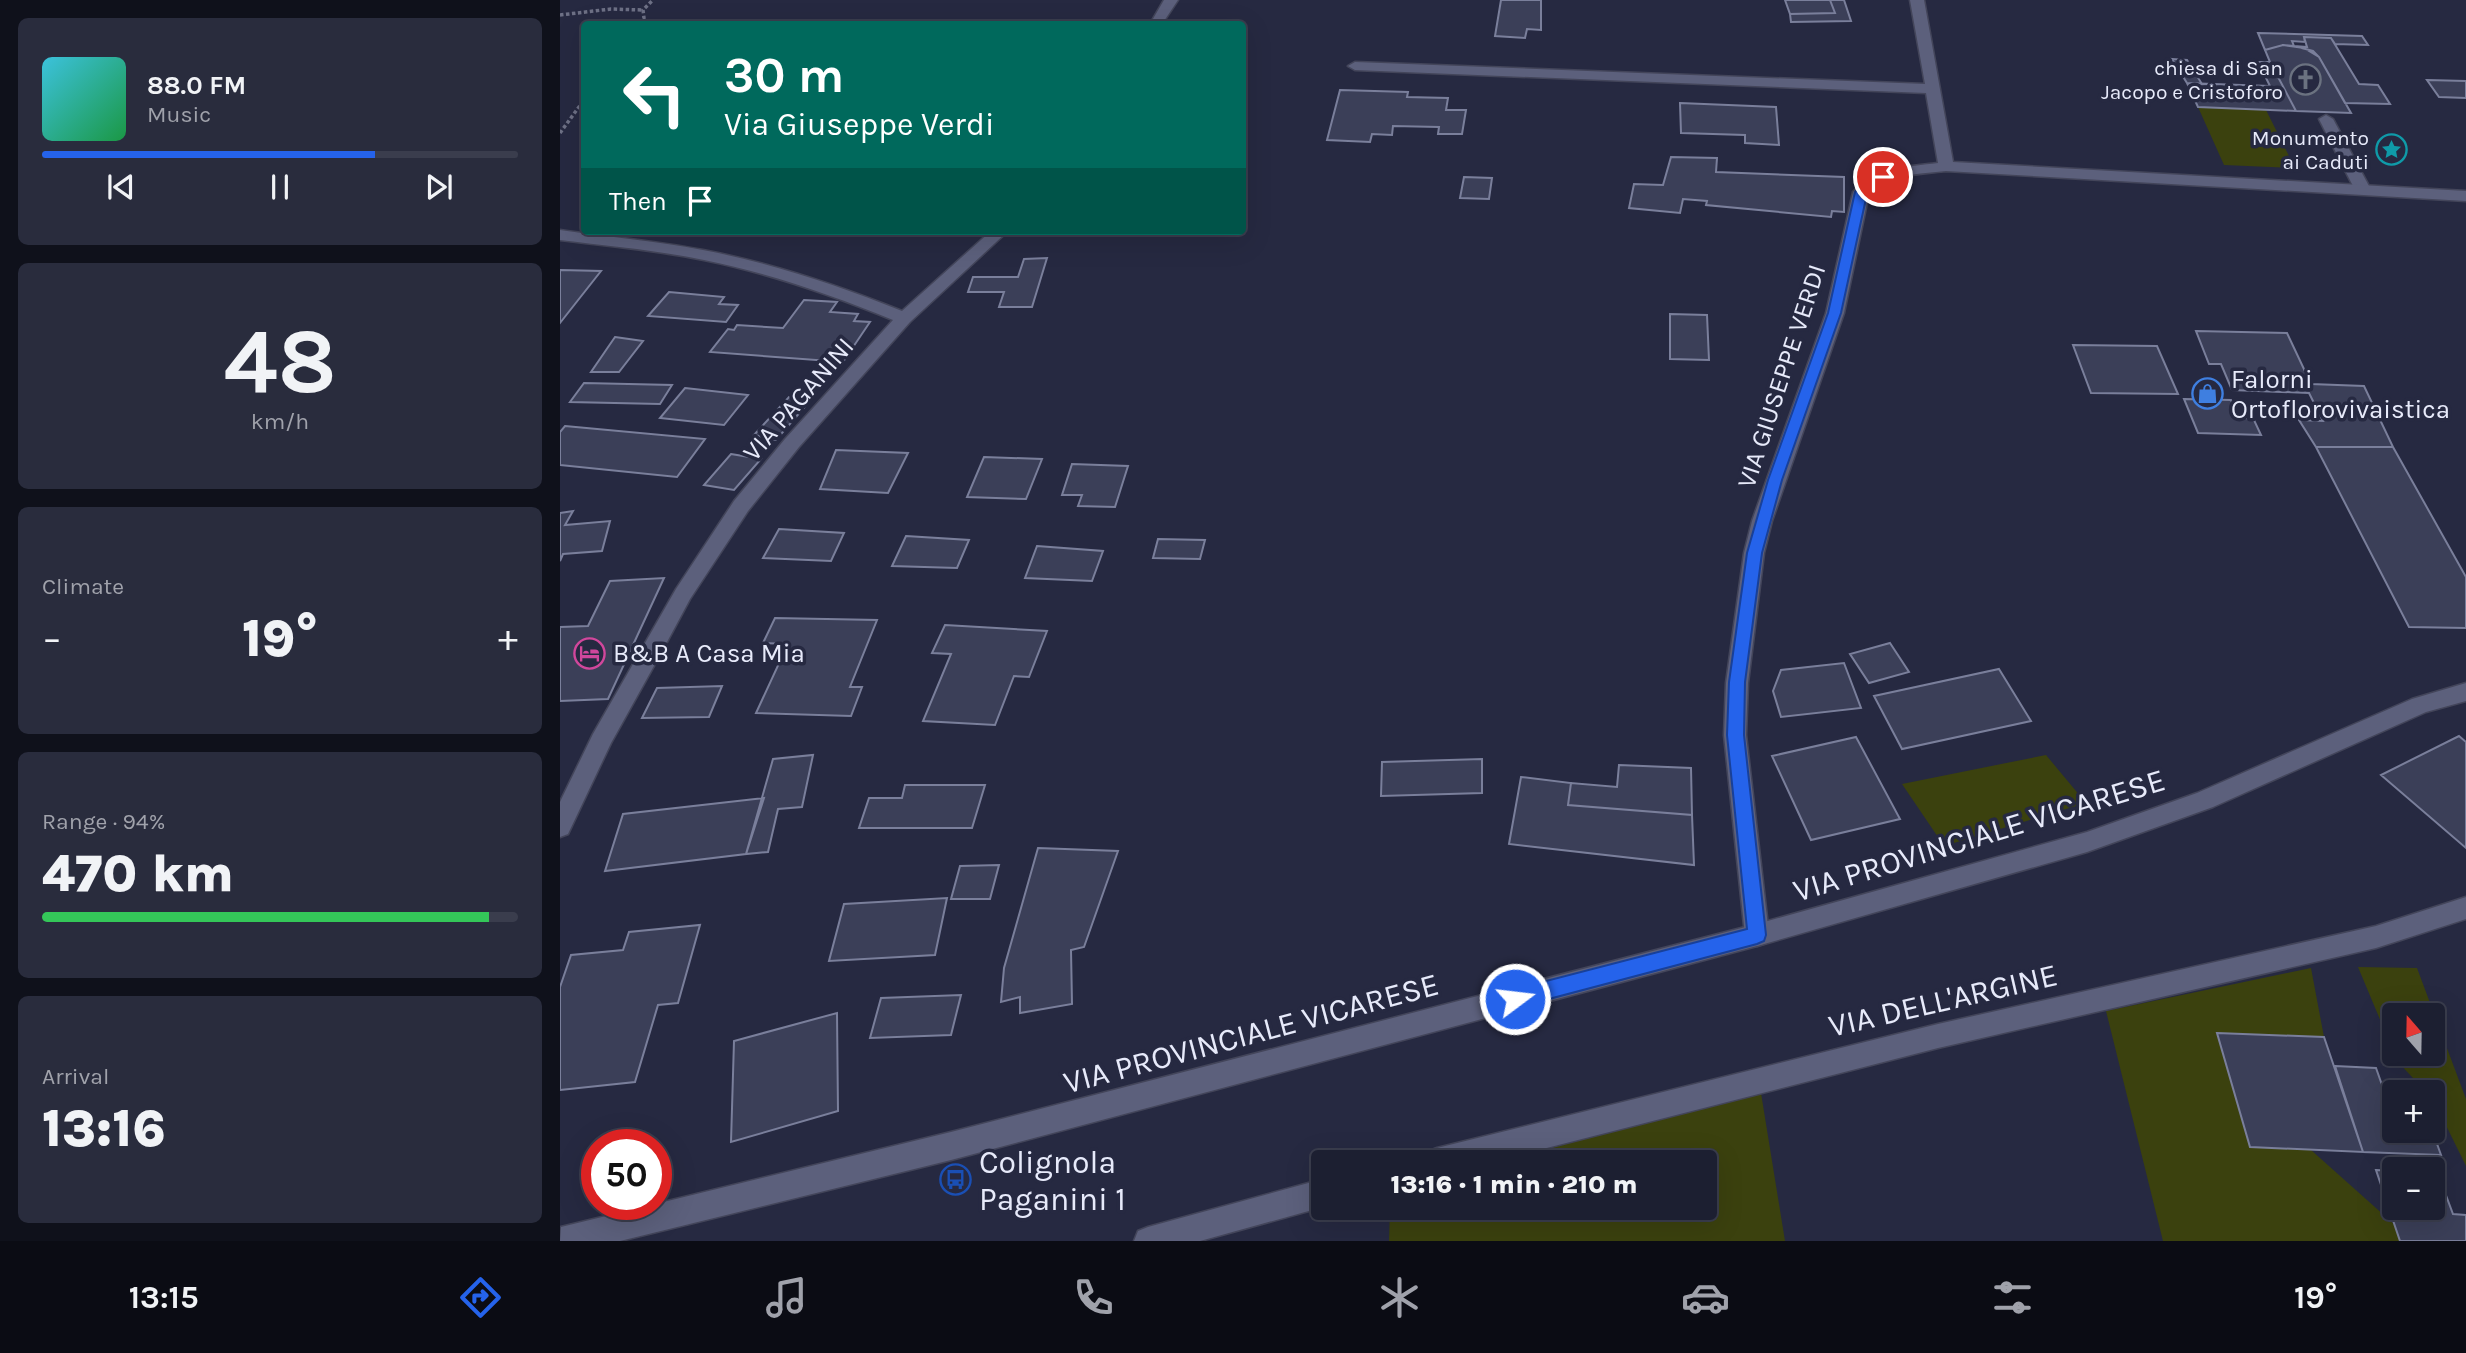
<!DOCTYPE html>
<html lang="en">
<head>
<meta charset="utf-8">
<style>
  :root { --surface:#1c1f31; --page:#292c3d; --text:#f1f3f6; --muted:#a0a2ab; --line:#3a3d4d; --accent:#2563eb }
  body { margin:0; font-family:Karla,sans-serif; background:var(--page); color:var(--text); height:100vh; display:flex; flex-direction:column; font-size:26px; white-space:nowrap }
  * { box-sizing:border-box; margin:0 }
  p { font-size:23px; color:var(--muted) }
  .icon { flex:none; width:38px; height:38px; fill:none; stroke:currentColor; stroke-width:2; stroke-linecap:round; stroke-linejoin:round }
  .map { position:relative; flex:1; overflow:hidden }
  .side { display:flex; flex-direction:column; gap:18px; padding:18px; background:#0f111b; width:560px }
  .side>* { flex:none }
  .guide { position:absolute; left:21px; top:21px; width:665px; height:214px; border-radius:7px; box-shadow:0 7px 28px #0002,0 0 0 2px var(--line); background:#00695c; color:#fff; overflow:hidden }
  .needle { width:46px; rotate:340deg }
  .fabs { position:absolute; left:1822px; top:1003px; display:grid; gap:14px }
  .fabs a { display:grid; place-items:center; width:63px; height:63px; border-radius:7px; background:var(--surface); box-shadow:0 7px 28px #0002,0 0 0 2px var(--line); font-size:35px }
  .speed { position:absolute; left:21px; top:1129px; display:flex; gap:14px; font-size:35px; font-weight:700; text-align:center }
  .speed>* { display:grid; place-content:center; width:91px; height:91px; border-radius:50%; background:var(--surface); box-shadow:0 7px 28px #0002,0 0 0 2px var(--line); line-height:1 }
  .speed .limit { border:10px solid #d22; background:#fff; color:#111 }
  .pin { position:absolute; display:grid; place-items:center; width:60px; height:60px; color:#fff; margin:-30px; border:4px solid #fff; border-radius:50%; box-shadow:0 2px 7px #0007 }
  .me { position:absolute; width:77px; margin:-38px; rotate:75deg; stroke-linejoin:round; filter:drop-shadow(0 0 5px #0008) }
  .turn { display:flex; align-items:center; gap:24px; height:147px; padding:0 28px; font-size:32px }
  .turn .icon { width:91px; height:91px; stroke-width:2.5 }
  .turn b { display:block; font-size:49px; line-height:60px }
  .then { display:flex; align-items:center; height:66px; padding:0 28px; background:#0003; gap:14px; font-size:26px }
  .big { font-size:52px; font-weight:800; line-height:1.1 }
  .side .widget { flex:1; display:flex; flex-direction:column; justify-content:center; gap:10px; min-width:0; padding:0 24px; border-radius:10px; background:var(--page) }
  .side .dial { align-items:center; gap:0 }
  .dial b { font-size:91px; line-height:1 }
  .song { display:flex; align-items:center; gap:21px }
  .cover { width:84px; height:84px; border-radius:10px; background:linear-gradient(135deg,hsl(190 70% 55%),hsl(140 70% 35%)) }
  .played { height:7px; border-radius:4px; background:linear-gradient(90deg,var(--accent) 70%,var(--line) 70%) }
  .keys { display:flex; justify-content:space-around; direction:ltr }
  .heat { display:flex; justify-content:space-between; align-items:center; font-size:38px; direction:ltr }
  .charge { height:10px; border-radius:5px; background:linear-gradient(90deg,#34c759 94%,var(--line) 0) }
  .trip { position:absolute; left:751px; top:1150px; width:406px; height:70px; border-radius:7px; background:var(--surface); box-shadow:0 7px 28px #0002,0 0 0 2px var(--line); font-weight:800; line-height:70px; text-align:center }
  .tab-bar { display:flex; height:112px; justify-content:space-around; align-items:center; background:#0b0c14; color:var(--muted) }
  .tab-bar .icon { width:49px; height:49px }
  .tab-bar .selected { color:var(--accent) }
  .tab-bar b { font-size:32px; color:var(--text) }
  main { display:flex; flex:1; min-height:0 }
  .map>svg:first-child { display:block }
  .green { fill:#3b410e }
  .building { fill:#3b3f58; stroke:#7a7f9b; stroke-width:2 }
  .lines { fill:none; stroke-linecap:round; stroke-linejoin:round }
  .service-casing { stroke:#43455a; stroke-width:3 }
  .pedestrian-casing { stroke:#43455a; stroke-width:3 }
  .minor-casing { stroke:#43455a; stroke-width:3 }
  .secondary-casing { stroke:#43455a; stroke-width:3 }
  .path { stroke:#6d7085; stroke-width:3.5; stroke-dasharray:3.5 2.5; stroke-linecap:butt }
  .service { fill:#5c607c; fill-rule:evenodd }
  .pedestrian { fill:#5c607c; fill-rule:evenodd }
  .minor { fill:#5c607c; fill-rule:evenodd }
  .secondary { fill:#5c607c; fill-rule:evenodd }
  .route { fill:#2563eb; stroke:#184099; stroke-width:2 }
  .labels { text-anchor:middle; stroke-width:7; stroke-linejoin:round; paint-order:stroke }
  .far-poi-label { font-size:21px; fill:#e7eafa; stroke:#262941; text-anchor:end }
  .street-label { font-size:26px; fill:#e7eafa; stroke:#262941 }
  .poi-label { font-size:26px; fill:#e7eafa; stroke:#262941; text-anchor:start }
  .near-street-label { font-size:32px; fill:#e7eafa; stroke:#262941 }
  .near-poi-label { font-size:32px; fill:#e7eafa; stroke:#262941; text-anchor:start }
</style>
</head>
<body>
<main>
<section class="side">
<div class="widget">
<div class="song"><i class="cover"></i><div><b>88.0 FM</b><p>Music</p></div></div>
<div class="played"></div>
<div class="keys"><svg class="icon" aria-label="previous" viewBox="0 0 24 24"><path d="M18 5L8 12l10 7zM5 5v14"/></svg><svg class="icon" aria-label="pause" viewBox="0 0 24 24"><path d="M8 5v14M16 5v14"/></svg><svg class="icon" aria-label="next" viewBox="0 0 24 24"><path d="M6 5l10 7-10 7zM19 5v14"/></svg></div>
</div>
<div class="widget dial"><b>48</b><p>km/h</p></div>
<div class="widget"><p>Climate</p>
<div class="heat"><a>−</a><b class="big">19°</b><a>+</a></div>
</div>
<div class="widget"><p>Range · 94%</p><b class="big">470 km</b><div class="charge"></div></div>
<div class="widget"><p>Arrival</p><b class="big">13:16</b></div>
</section>
<div class="map">
<svg width="1906" height="1241" viewBox="0 0 1906 1241">
  <rect width="100%" height="100%" fill="#262941"/>
  <path class="green" d="M1638 107 1706 110 1735 168 1664 165Z
    M1486 755 1526 803 1384 846 1342 784Z
    M1798 967 1857 968 1906 1099V1166L1873 1099 1872 1092H1866L1838 1062 1834 1054H1872V1015H1834V1053Z
    M1751 968 1764 1037 1657 1033 1690 1147 1751 1150 1835 1225 1840 1241H1603L1546 1011Z
    M1201 1093 1225 1241H829L830 1208H1144V1162H937Z"/>
  <path class="building" d="M941 0H981V30L967 29 965 38 935 36Z
    M1225 0H1270L1275 13 1230 14Z
    M1270 0H1284L1291 21 1231 22 1230 14 1275 13Z
    M1698 33 1802 36 1808 45 1775 44 1771 38 1744 37 1745 42 1732 41 1734 46 1723 45 1705 50Z
    M1744 37 1771 38 1799 84 1818 85 1830 104 1785 103 1759 57 1753 51 1734 46 1747 47Z
    M1723 45 1744 48 1759 57 1791 113 1736 111 1717 75 1704 74 1697 62H1710L1705 50Z
    M1612 59 1627 60 1642 84 1627 83Z
    M1704 74 1717 75 1736 111 1638 107 1627 83 1710 86Z
    M1867 80 1906 81V98L1879 97Z
    M780 90 848 92 847 97 888 98 886 110H906L902 134H878L879 127 833 126 832 135 812 134 810 142 767 140Z
    M1120 103 1216 107 1219 145 1185 143V135L1121 133Z
    M1111 157 1157 158 1156 172 1284 177V212L1272 211 1271 217 1146 205 1147 201 1123 199 1120 213 1069 208 1074 184 1103 185Z
    M904 177 932 178 929 199 900 198Z
    M487 258 472 307H439L444 292H408L413 277H458L464 259Z
    M0 270 41 271 0 323Z
    M109 292 164 297 159 304 178 305 166 322 88 316Z
    M244 300 277 302 270 312 298 314 294 321 310 322 283 362 150 352 168 329 174 330 177 325 223 328Z
    M1110 314 1147 315 1149 360 1110 359Z
    M1636 331 1727 333 1751 384 1804 386 1833 447H1756L1739 420 1763 421 1749 393 1672 390 1661 364H1649Z
    M55 337 83 341 59 372H31Z
    M1513 345 1597 346 1618 394 1531 393Z
    M24 383 112 385 100 404 10 402Z
    M125 388 188 395 164 425 100 418Z
    M229 397 250 401 216 440 194 435Z
    M1624 399 1671 400 1678 416 1694 420 1701 435 1638 433Z
    M5 426 145 439 117 477 0 465V432Z
    M1756 447H1833L1906 577V628L1849 627Z
    M276 450 348 453 328 493 260 489Z
    M171 454 201 459 174 490 144 485Z
    M424 457 482 459 466 499 407 497Z
    M512 464 568 466 555 507 518 506 522 495H502Z
    M13 511 5 525 50 521 42 551 3 554 0 561V513Z
    M219 529 284 533 271 561 203 558Z
    M346 536 409 540 397 568 332 566Z
    M598 539 645 540 640 559 593 558Z
    M477 546 543 551 532 581 465 578Z
    M104 578 48 699 0 701V627L28 626 50 581Z
    M215 618 317 620 290 687H302L291 716 196 713 228 644 203 643Z
    M385 625 487 631 469 677 454 676 435 725 363 721 391 654 372 653Z
    M1330 643 1349 672 1309 683 1290 654Z
    M1284 663 1301 708 1221 717 1213 691 1221 670Z
    M1439 669 1471 721 1342 749 1314 696Z
    M162 686 149 717 82 718 97 688Z
    M1899 736 1906 742V848L1821 775Z
    M1296 737 1340 819 1251 840 1212 756Z
    M253 755 242 807 218 809 208 852 186 854 213 759Z
    M922 759V793L821 796 822 762Z
    M1059 765 1131 768 1132 815 1008 805 1011 783 1057 787Z
    M961 777 1011 783 1008 805 1132 815 1134 865 949 844Z
    M345 785H425L412 828H299L309 798H342Z
    M204 798 186 854 45 871 63 814Z
    M478 848 558 851 524 947 511 950 512 1004 460 1013V997L441 1002 444 968Z
    M439 865 430 899H391L400 866Z
    M387 898 375 955 269 961 284 904Z
    M140 925 118 1003 98 1005 75 1082 0 1090V987L11 955 63 950 69 932Z
    M401 995 391 1035 310 1038 321 998Z
    M277 1013 278 1111 171 1142 174 1041Z
    M1657 1033 1764 1037 1803 1152 1690 1147Z
    M1775 1066 1816 1068 1828 1102H1834V1130H1872L1881 1155 1803 1152Z
    M1816 1170 1834 1171V1208H1872V1174H1878L1893 1214 1906 1215V1241H1840Z"/>
  <g class="lines">
    <defs>
      <path id="service" d="M1906 897V919L1816 948 1378 1048 932 1162H863L867 1152 877 1148 1378 1024 1816 926Z
        M763 1179V1207L640 1241H574L578 1231 588 1227Z"/>
      <path id="pedestrian" d="M1766 115 1773 119 1810 188 1807 191H1797L1794 188 1759 119Z"/>
      <path id="minor" d="M604 0H618L602 24H590Z
        M1350 0H1364L1393 162 1906 191V201L1386 171C1360 174 1328 174 1309 193L1284 313 1212 521 1204 553 1188 683 1186 735 1209 935 1206 943 1197 946 1188 943 1185 935 1164 735 1166 683 1184 553 1192 521 1266 313 1293 192C1313 167 1348 167 1378 163L1366 93 795 70 788 66 795 62 1365 84Z
        M0 230C48 237 96 241 143 250 211 263 277 285 342 311L431 231H448L350 322 239 447 188 511 130 599 100 655 51 743 8 834 0 837V802L33 734 116 589 174 501 225 439 333 320C272 295 209 273 144 260 96 250 48 246 0 240Z"/>
      <path id="secondary" d="M1906 683V701L1866 712 1653 807 1527 852 1197 946 391 1160 60 1241H0L1 1227 391 1132 1197 924 1527 832 1637 793 1852 699Z"/>
    </defs>
    <use href="#service" class="service-casing"/>
    <use href="#pedestrian" class="pedestrian-casing"/>
    <use href="#minor" class="minor-casing"/>
    <use href="#secondary" class="secondary-casing"/>
    <path class="path" d="M0 15 51 9 83 10
      M80 24 84 18 83 10 93 0
      M0 133 24 100"/>
    <use href="#service" class="service"/>
    <use href="#pedestrian" class="pedestrian"/>
    <use href="#minor" class="minor"/>
    <use href="#secondary" class="secondary"/>
  </g>
  <path class="route" d="M1323 173 1329 177C1323 183 1313 187 1307 194L1281 313 1222 480 1202 553 1185 682 1184 735 1206 935 1204 941 1197 944 955 1008 948 1005 946 999 948 992 955 989 1187 929 1167 735 1169 682 1187 553 1208 480 1268 313 1295 192 1308 179Z"/>
  <defs>
    <symbol id="church-ring" viewBox="-11 -11 22 22"><circle r="9.5" fill="#262941" stroke="#6b7280" stroke-width="1.5"/><path d="M-1.2-6h2.4v3.5h3.3v2.4h-3.3V6h-2.4V-.1h-3.3v-2.4h3.3Z" fill="#6b7280"/></symbol>
    <symbol id="sight-ring" viewBox="-11 -11 22 22"><circle r="9.5" fill="#262941" stroke="#0f9aa8" stroke-width="1.5"/><path d="M0-6L1.8-2.2L6-1.7L2.9 1.2L3.7 5.4L0 3.3L-3.7 5.4L-2.9 1.2L-6-1.7L-1.8-2.2Z" fill="#0f9aa8"/></symbol>
    <symbol id="shop-ring" viewBox="-11 -11 22 22"><circle r="9.5" fill="#262941" stroke="#3f7fe0" stroke-width="1.5"/><path d="M-5-2.5h2.3a2.7 3.5 0 0 1 5.4 0H5L5.5 6h-11ZM-1.5-2.5h3a1.5 2.3 0 0 0-3 0Z" fill="#3f7fe0"/></symbol>
    <symbol id="hotel-ring" viewBox="-11 -11 22 22"><circle r="9.5" fill="#262941" stroke="#d1479c" stroke-width="1.5"/><path d="M-6-4.5h1.5V1H6V5H4.5V3h-9V5H-6ZM-4 0a1.8 1.8 0 1 1 3.6 0ZM.5 0V-2.5h3Q6-2.5 6 0Z" fill="#d1479c"/></symbol>
    <symbol id="bus-ring" viewBox="-11 -11 22 22"><circle r="9.5" fill="#262941" stroke="#1a4fb4" stroke-width="1.5"/><path d="M-5-6H5V4H4V6H2V4H-2V6H-4V4H-5ZM-3.5-4V0h7V-4ZM-3.5 1.2v1.5H-2V1.2ZM2 1.2v1.5H3.5V1.2Z" fill="#1a4fb4"/></symbol>
  </defs>
  <g fill-rule="evenodd">
    <use href="#church-ring" x="1728" y="62" width="35" height="35"/>
    <use href="#sight-ring" x="1814" y="132" width="35" height="35"/>
    <use href="#shop-ring" x="1630" y="376" width="35" height="35"/>
    <use href="#hotel-ring" x="12" y="636" width="35" height="35"/>
    <use href="#bus-ring" x="378" y="1162" width="35" height="35"/>
  </g>
  <g class="labels">
    <g class="far-poi-label">
      <text x="1723" y="75">chiesa di San<tspan x="1723" dy="24">Jacopo e Cristoforo</tspan></text>
      <text x="1809" y="145">Monumento<tspan x="1809" dy="24">ai Caduti</tspan></text>
    </g>
    <g class="street-label">
      <text transform="translate(1221 376) rotate(-72)" y="9">VIA GIUSEPPE VERDI</text>
      <text transform="translate(238 399) rotate(-49)" y="9">VIA PAGANINI</text>
    </g>
    <g class="poi-label">
      <text x="1671" y="388">Falorni<tspan x="1671" dy="30">Ortoflorovivaistica</tspan></text>
      <text x="53" y="662">B&amp;B A Casa Mia</text>
    </g>
    <g class="near-street-label">
      <text transform="translate(1419 835) rotate(-17)" y="11">VIA PROVINCIALE VICARESE</text>
      <text transform="translate(1383 1000) rotate(-13)" y="11">VIA DELL'ARGINE</text>
      <text transform="translate(691 1033) rotate(-15)" y="11">VIA PROVINCIALE VICARESE</text>
    </g>
    <g class="near-poi-label">
      <text x="419" y="1173">Colignola<tspan x="419" dy="37">Paganini 1</tspan></text>
    </g>
  </g>
</svg>
<div class="fabs">
<a><svg class="needle" viewBox="-14 -14 28 28"><path d="M0-13l5 13h-10z" fill="#e53935"/><path d="M0 13l5-13h-10z" fill="#a0a2ab"/></svg></a>
<a>+</a>
<a>−</a>
</div>
<div class="speed"><div class="limit">50</div></div>
<div class="pin" style="left:1323px;top:177px;background:#d93025"><svg class="icon" aria-label="arrive" viewBox="0 0 24 24"><path d="M6 21V4h12l-3 4 3 4H6"/></svg></div>
<svg class="me" style="left:955px;top:999px" viewBox="-20 -20 40 40"><circle r="17" fill="#2563eb" stroke="#fff" stroke-width="3"/><path d="M0-11L8 9 0 5-8 9z" fill="#fff"/></svg>
<div class="trip">13:16 · 1 min · 210 m</div>
<div class="guide">
<div class="turn"><svg class="icon" aria-label="left" viewBox="0 0 24 24"><path d="M17 20v-9H6M10 6l-5 5 5 5"/></svg><div><b>30 m</b>Via Giuseppe Verdi</div></div>
<div class="then">Then<svg class="icon" aria-label="arrive" viewBox="0 0 24 24"><path d="M6 21V4h12l-3 4 3 4H6"/></svg></div>
</div>
</div>
</main>
<nav class="tab-bar">
<b>13:15</b>
<svg class="icon selected" aria-label="directions" viewBox="0 0 24 24"><path d="M12 3l9 9-9 9-9-9zM9 14v-3h6M13 9l2 2-2 2"/></svg>
<svg class="icon" aria-label="music" viewBox="0 0 24 24"><path d="M9 18V5l10-2v13"/><circle cx="6" cy="18" r="3"/><circle cx="16" cy="16" r="3"/></svg>
<svg class="icon" aria-label="phone" viewBox="0 0 24 24"><path d="M5 4h4l2 5-3 2q2 4 5 5l2-3 5 2v4C11 20 4 13 5 4z"/></svg>
<svg class="icon" aria-label="climate" viewBox="0 0 24 24"><path d="M12 3v18M4 7l16 10M4 17L20 7"/></svg>
<svg class="icon" aria-label="car" viewBox="0 0 24 24"><path d="M5 17H2v-5l4-1 3-4h7l3 4 3 1v5h-3M9 17h6M6 11h13"/><circle cx="7" cy="17" r="2"/><circle cx="17" cy="17" r="2"/></svg>
<svg class="icon" aria-label="filters" viewBox="0 0 24 24"><path d="M4 7h16M4 17h16"/><circle cx="9" cy="7" r="2"/><circle cx="15" cy="17" r="2"/></svg>
<b>19°</b>
</nav>
</body>
</html>
